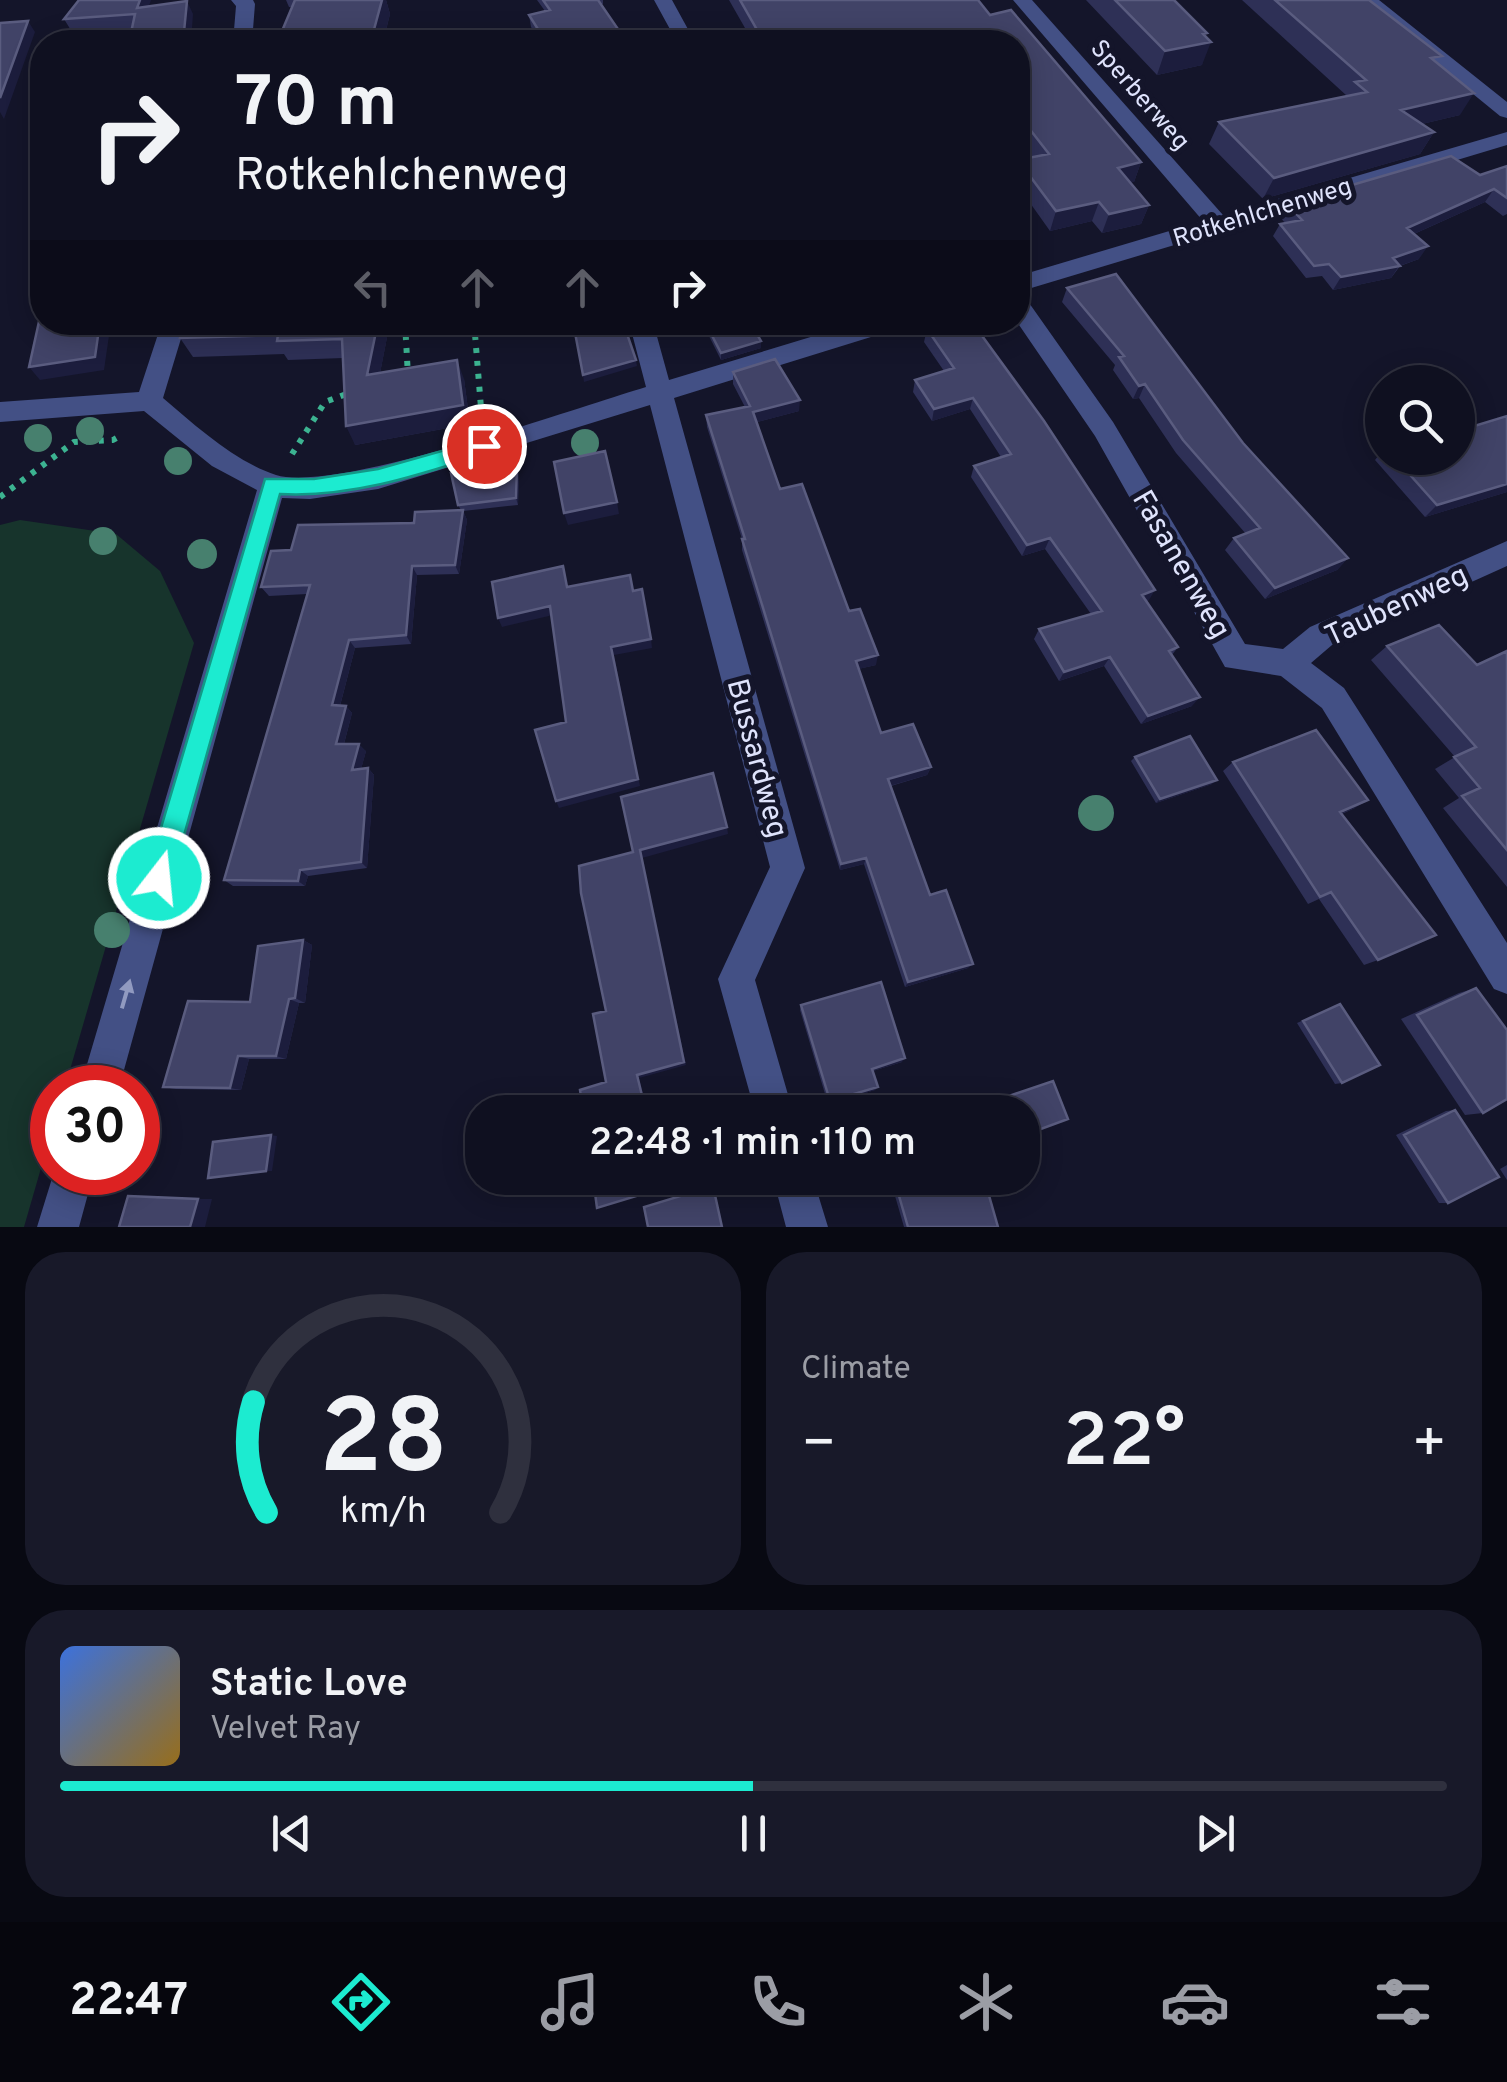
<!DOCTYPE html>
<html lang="en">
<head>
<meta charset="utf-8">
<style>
  :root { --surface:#0f1020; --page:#181929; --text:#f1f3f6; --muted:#9b9da5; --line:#2f303e; --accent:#1cebd0 }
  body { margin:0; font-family:Overpass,sans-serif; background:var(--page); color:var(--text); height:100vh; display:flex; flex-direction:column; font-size:38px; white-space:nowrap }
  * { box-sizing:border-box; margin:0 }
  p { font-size:32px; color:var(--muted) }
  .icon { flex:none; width:55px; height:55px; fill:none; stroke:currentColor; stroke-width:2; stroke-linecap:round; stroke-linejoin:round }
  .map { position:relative; height:1227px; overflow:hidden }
  .side { display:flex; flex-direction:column; gap:25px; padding:25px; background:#080912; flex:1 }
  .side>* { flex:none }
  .banner { position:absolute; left:30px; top:30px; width:1000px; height:305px; border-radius:40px; box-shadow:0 5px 25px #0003,0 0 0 2px var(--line); background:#0f1020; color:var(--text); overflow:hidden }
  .fabs { position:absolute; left:1365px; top:365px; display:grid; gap:20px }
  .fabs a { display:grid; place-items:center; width:110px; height:110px; border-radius:50%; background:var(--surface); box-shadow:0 5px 25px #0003,0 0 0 2px var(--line); font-size:50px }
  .speed { position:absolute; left:30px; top:1065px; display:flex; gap:20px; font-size:50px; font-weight:700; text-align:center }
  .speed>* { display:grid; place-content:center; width:130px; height:130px; border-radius:50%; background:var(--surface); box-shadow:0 5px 25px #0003,0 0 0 2px var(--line); line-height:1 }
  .speed .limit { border:15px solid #d22; background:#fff; color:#111 }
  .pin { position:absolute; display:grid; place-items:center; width:85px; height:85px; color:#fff; margin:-42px; border:5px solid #fff; border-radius:50%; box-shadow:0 2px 10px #0007 }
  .me { position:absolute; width:110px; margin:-55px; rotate:16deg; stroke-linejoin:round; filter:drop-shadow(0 0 8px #0008) }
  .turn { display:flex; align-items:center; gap:35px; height:210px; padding:0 40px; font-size:45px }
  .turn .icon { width:130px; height:130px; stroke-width:2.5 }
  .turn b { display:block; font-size:70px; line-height:85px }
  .lanes { display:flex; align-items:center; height:95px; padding:0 40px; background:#0003; justify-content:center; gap:50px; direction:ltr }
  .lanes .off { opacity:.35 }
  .big { font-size:75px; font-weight:600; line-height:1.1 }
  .side .tile { flex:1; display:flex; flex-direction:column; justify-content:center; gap:15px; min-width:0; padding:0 35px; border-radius:40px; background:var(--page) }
  .side .dial { align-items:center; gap:0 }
  .dial svg { height:260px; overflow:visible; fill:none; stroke:var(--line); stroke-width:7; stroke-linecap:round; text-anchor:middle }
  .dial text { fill:var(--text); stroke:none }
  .song { display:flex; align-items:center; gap:30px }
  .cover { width:120px; height:120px; border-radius:15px; background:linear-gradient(135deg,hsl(220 70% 55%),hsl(40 70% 35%)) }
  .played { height:10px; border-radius:5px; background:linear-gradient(90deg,var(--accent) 50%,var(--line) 50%) }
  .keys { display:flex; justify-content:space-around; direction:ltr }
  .heat { display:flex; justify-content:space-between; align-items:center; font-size:55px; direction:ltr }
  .side .tiles { flex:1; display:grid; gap:25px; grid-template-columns:1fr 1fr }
  .tile:last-child { grid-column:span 2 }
  .trip { position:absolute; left:465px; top:1095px; width:575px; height:100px; border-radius:40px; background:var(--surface); box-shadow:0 5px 25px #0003,0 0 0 2px var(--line); font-weight:600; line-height:100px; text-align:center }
  .tab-bar { display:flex; height:160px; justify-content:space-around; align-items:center; background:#06060d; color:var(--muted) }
  .tab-bar .icon { width:70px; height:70px }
  .tab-bar .current { color:var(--accent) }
  .tab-bar b { font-size:45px; color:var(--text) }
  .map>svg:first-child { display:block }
  .green { fill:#17342c }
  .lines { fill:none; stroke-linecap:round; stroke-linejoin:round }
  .path { stroke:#3cb391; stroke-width:6; stroke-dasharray:5 8; stroke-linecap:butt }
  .minor { fill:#435085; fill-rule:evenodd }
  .tree { fill:#47806e }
  .wall { fill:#2e3056 }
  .shaded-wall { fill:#1c1d3d }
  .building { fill:#414367; stroke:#5a5c7f; stroke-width:2.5 }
  .oneway { fill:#919ac0 }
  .route { fill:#1cebd0; stroke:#129987; stroke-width:2.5 }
  .labels { text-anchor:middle; stroke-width:10; stroke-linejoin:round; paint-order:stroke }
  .far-street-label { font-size:25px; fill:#dfe3fc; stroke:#14152a }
  .street-label { font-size:30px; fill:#dfe3fc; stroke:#14152a }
</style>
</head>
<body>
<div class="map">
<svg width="1507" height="1227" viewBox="0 0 1507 1227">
  <rect width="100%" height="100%" fill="#14152a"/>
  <path class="green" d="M20 520 116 534 160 571 194 643 65 1087 52 1088V1130L24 1227H0V525Z"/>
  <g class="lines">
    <path class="path" d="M405 322 408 376
      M474 322 482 420
      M292 454 325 402 349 393
      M0 497 74 442 113 440 122 435"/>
    <path class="minor" d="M231 0H253L255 4 252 42H233L236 6Z
      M654 0H672L695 42H677Z
      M1013 0H1032L1223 215 1507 132V145L1018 292V276L1203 221Z
      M1358 0H1379L1507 102V118L1500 116Z
      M1018 298 1027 300 1113 422 1245 644 1283 649 1310 627 1507 541V566L1332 645 1311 663 1344 688 1507 943V994L1494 989 1322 708 1281 676 1225 667 1095 436 1017 322Z
      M162 322H186L163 398C196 426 234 461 276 475 335 494 575 408 646 387L629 322H653L669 380 860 322H903L900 328 674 398 805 868 755 980 793 1112H755L718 979 770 867 650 405 378 489 310 499 282 498 119 1088H80L257 490 212 466 144 411 0 422V402L139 392Z
      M54 1172H94L79 1227H37Z
      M773 1178H813L828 1227H786Z"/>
  </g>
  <g class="tree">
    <circle cx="90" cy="431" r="14"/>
    <circle cx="38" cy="438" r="14"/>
    <circle cx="585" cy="443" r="14"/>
    <circle cx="178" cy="461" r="14"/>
    <circle cx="103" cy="541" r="14"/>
    <circle cx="202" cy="554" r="15"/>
    <circle cx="1096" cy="813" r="18"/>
    <circle cx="112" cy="930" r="18"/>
  </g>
  <path class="wall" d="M286 0H386L390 14 383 42H287L282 31 292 7H289Z
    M537 0H603V4H601L620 32 621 42H541L531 27 529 15 545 11Z
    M729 0H978L990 15 1011 10 1141 162 1134 182H1130L1149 205 1141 224 1102 233 1092 221 1050 231 1018 186V160L1032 158 1018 139V42H753Z
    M1086 0H1174L1206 37 1202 65 1157 75Z
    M1242 0H1369L1437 63 1460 115 1422 124 1434 132 1420 154 1263 199 1209 144 1219 122 1347 96Z
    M149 6 193 14 132 28 72 32 64 19Z
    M1507 166V214L1503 216 1485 202 1414 234 1419 259 1400 266 1391 278 1333 290 1322 276 1306 278 1273 236 1280 224 1285 223 1280 217 1287 204 1480 175Z
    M1067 288 1243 443 1348 558 1337 570 1265 599 1225 550 1234 538 1246 534 1176 453 1139 398 1133 399 1113 370 1115 365 1062 302Z
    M390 322 380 373 464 379 470 424 355 445 343 358 288 360 284 354 193 357 180 338Z
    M702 322H750L761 348 721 360Z
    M927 329 1149 600 1146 601 1178 647 1172 655 1192 706 1141 724 1104 666 1059 681 1034 639 1039 629 1091 614 1045 549 1022 556 971 477 974 466 1001 457 970 409 932 421 913 392 915 380 944 371 924 342Z
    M733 372 799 411 757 422 780 489 849 611 876 665 858 669 881 733 931 767 927 775 891 786 930 895 968 968 905 987 864 864 840 870 742 550V539L707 427 706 415 745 407 733 384Z
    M1507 416V492L1425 517 1375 460 1382 451V458H1458Z
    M517 464 519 471 518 505 463 511 467 520 459 574 417 575 411 644 355 648 340 706H346L352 713 344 744 366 751 361 769 368 768 374 775 367 868 308 876 305 886H233L224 880 307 594 269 596 261 587 291 550 461 510 458 505Z
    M1387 646 1477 665 1507 651V887L1443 808 1459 798 1435 769 1455 757 1371 660Z
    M1135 757 1212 784 1156 803 1131 761Z
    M1233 762 1355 808 1342 814 1378 960 1364 965 1319 899 1308 904 1223 771Z
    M303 940 312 945 305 1003H299L286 1059H249L241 1090 176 1089 163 1087 250 1002Z
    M1476 988 1483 1113 1465 1115 1401 1019 1459 993Z
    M1340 1004 1342 1083 1335 1084 1297 1023Z
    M801 1005 902 1062 873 1071 878 1087 875 1090 828 1104 800 1010Z
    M1053 1081 1022 1112H1001L996 1100Z
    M1455 1110 1448 1203H1439L1396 1135 1446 1111Z
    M1507 1165V1180L1500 1169Z
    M909 1178 998 1227H904L891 1182Z"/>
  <path class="shaded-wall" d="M140 0H151L144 21 137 8Z
    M382 0H386L390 14 383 42H373L372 37Z
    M187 1 193 14 191 42H183Z
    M28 21 35 32 4 119 0 112V98Z
    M620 32 621 42H604L603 35Z
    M1207 33 1203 44 1211 42 1202 65 1157 75 1165 51Z
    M1474 93 1460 115 1388 132 1401 110Z
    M1434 132 1420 154 1263 199 1274 178Z
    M1141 162 1134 182 1111 187 1118 168Z
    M1494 189 1485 202 1398 241 1407 228Z
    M1099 202 1092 221 1050 231 1056 211Z
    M1149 205 1141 224 1102 233 1109 214Z
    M1428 246 1419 259 1399 266 1391 278 1333 290 1341 277Z
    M100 322H111L104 370 40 380 29 367Z
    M378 322H390L376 394 367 375Z
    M761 341V348L721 360V353Z
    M457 360 464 379 470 424 355 445 346 426Z
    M636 360 637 366 584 382 583 375Z
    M1145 384 1139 398 1133 399 1139 386Z
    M973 398 970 409 932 421 934 409Z
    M800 400 799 411 753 423V412Z
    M517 464 519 471 518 505 516 498Z
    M1507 484V492L1425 517 1437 505Z
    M617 502 619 514 568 525 564 513Z
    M463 510 467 520 459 574 455 565Z
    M1050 538 1045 549 1022 556 1027 545Z
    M1348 558 1337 570 1265 599 1275 588Z
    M412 566 417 575 411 644 406 635Z
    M1155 590 1149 600 1135 605 1142 595Z
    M550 606 553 615 502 627 498 618Z
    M651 639 652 648 614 655 640 786 559 808 556 801 611 647Z
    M349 640 355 648 338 713 332 705Z
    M878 655 876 665 854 670 856 661Z
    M1110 657 1104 666 1059 681 1064 672Z
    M1200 697 1192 706 1141 724 1148 716Z
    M346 706 352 713 342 751 336 744Z
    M359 744 366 751 359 777 352 770Z
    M931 767 927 775 886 787 888 779Z
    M368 768 374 775 367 868 361 862Z
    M1217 780 1212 784 1156 803 1160 799Z
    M1368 800 1355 808 1328 819 1340 812Z
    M727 827 728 834 642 858 686 1065 639 1078 648 1112H646L637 1075 640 850Z
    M866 858 864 864 840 870 841 864Z
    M300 870 308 876 305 886 298 881Z
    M303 940 312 945 305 1003 295 998Z
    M973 964 968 968 905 987 908 982Z
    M289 999 299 1003 286 1059 276 1056Z
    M238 1056 249 1059 241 1090 230 1088Z
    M905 1058 902 1062 869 1072 872 1069Z
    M878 1087 875 1090 828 1104 830 1101Z
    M271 1135 277 1136 272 1171H266Z
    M198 1199H212L205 1227H190Z"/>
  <path class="building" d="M79 0H140L137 8 187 1 183 42H129L135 14 64 19Z
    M295 0H382L372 37H381L379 42H295L300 31H282Z
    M543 0H598L620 32 603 35 608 42H546L529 15 550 10Z
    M740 0H978L990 15 1011 10 1141 162 1118 168 1149 205 1109 214 1099 202 1056 211 1018 160 1049 154 1018 114V42H764Z
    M1115 0H1174L1207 33 1203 34 1211 42 1165 51Z
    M1275 0H1369L1442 56 1431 58 1474 93 1401 110 1434 132 1274 178 1219 122 1367 92 1355 82 1366 80Z
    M28 21 0 98V23Z
    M1451 156 1480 175 1507 166V198L1494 189 1407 228 1428 246 1393 258 1400 266 1341 277 1329 264 1314 266 1280 224 1302 220 1287 204Z
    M1116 274 1243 443 1348 558 1275 588 1234 538 1260 528 1183 440 1145 384 1139 386 1119 357 1124 356 1067 288Z
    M42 308V322H100L95 357 29 367Z
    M186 322H378L367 375 457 360 463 405 346 426 342 339 277 341 278 335 180 338Z
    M573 322H623L636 360 583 375Z
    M705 322H750L761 341 721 353Z
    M951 322H972L1044 421 1155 590 1142 595 1178 647 1169 651 1200 697 1148 716 1110 657 1064 672 1039 629 1102 611 1050 538 1027 545 974 466 1011 454 973 398 934 409 915 380 954 368 927 329Z
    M775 359 800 400 753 412 780 489 802 484 849 611 860 609 878 655 856 661 881 733 913 724 931 767 888 779 930 895 946 890 973 964 908 982 866 858 841 864 742 539H745L706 415 750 406 733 372Z
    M1507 416V484L1437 505 1395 458H1458V431Z
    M605 451 617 502 564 513 554 462Z
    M517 464 516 498 458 505 451 473Z
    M463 510 455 565 412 566 406 635 349 640 332 705 346 706 336 744H359L352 770 368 768 361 862 300 870 298 881 224 880 310 585 261 587 271 551 291 550 298 525 414 523 415 512Z
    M563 566 567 587 630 575 633 591 642 589 651 639 611 647 638 779 556 801 535 730 566 722 550 606 498 618 492 582Z
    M1439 625 1477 665 1507 651V850L1462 796 1480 788 1454 757 1476 747 1387 646Z
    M1316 730 1368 800 1340 812 1436 935 1378 960 1331 892 1320 897 1233 762Z
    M1190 736 1217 780 1160 799 1135 757Z
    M713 773 727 827 640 850 684 1062 637 1075 646 1112H583L580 1090 606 1082 593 1014 606 1011 581 893 579 866 633 852 621 797Z
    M303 940 295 998 289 999 276 1056H238L230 1088 163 1087 188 1001 250 1002 258 946Z
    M881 982 905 1058 872 1069 878 1087 830 1101 801 1005Z
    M1476 988 1507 1030V1099L1483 1113 1417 1015Z
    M1340 1004 1380 1065 1342 1083 1303 1021Z
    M1053 1081 1068 1119 1022 1136V1112H1004L1000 1099Z
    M1455 1110 1499 1177 1448 1203 1404 1135Z
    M271 1135 266 1171 208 1178 213 1142Z
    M593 1178H661L663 1188 597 1208Z
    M911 1178H984L998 1227H908L895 1182Z
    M713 1186 722 1227H648L644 1207Z
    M128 1196 198 1199 190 1227H119Z"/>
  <defs><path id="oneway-solid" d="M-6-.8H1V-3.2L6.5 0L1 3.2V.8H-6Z" transform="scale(2.5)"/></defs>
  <use class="oneway" href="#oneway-solid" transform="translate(126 994) rotate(-74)"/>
  <path class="route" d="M484 439 494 446 491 452C422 474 353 498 280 494L172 878 169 888 159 891 150 888 146 878 265 479H314L378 469Z"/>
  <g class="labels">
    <g class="far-street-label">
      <text transform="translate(1141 94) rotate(49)" y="9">Sperberweg</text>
      <text transform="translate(1262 211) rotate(-17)" y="9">Rotkehlchenweg</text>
    </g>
    <g class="street-label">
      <text transform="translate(1182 564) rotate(60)" y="10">Fasanenweg</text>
      <text transform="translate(1396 605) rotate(-25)" y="10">Taubenweg</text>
      <text transform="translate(758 758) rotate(75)" y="10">Bussardweg</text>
    </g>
  </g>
</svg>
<div class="fabs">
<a><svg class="icon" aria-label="search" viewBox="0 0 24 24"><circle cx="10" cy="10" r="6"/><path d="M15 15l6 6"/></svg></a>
</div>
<div class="speed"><div class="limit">30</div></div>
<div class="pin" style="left:484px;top:446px;background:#d93025"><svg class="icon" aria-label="arrive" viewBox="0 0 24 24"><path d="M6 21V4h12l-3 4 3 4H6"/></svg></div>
<svg class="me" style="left:159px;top:878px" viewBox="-20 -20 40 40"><circle r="17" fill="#1cebd0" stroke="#fff" stroke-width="3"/><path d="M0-11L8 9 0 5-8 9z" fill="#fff"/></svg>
<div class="trip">22:48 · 1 min · 110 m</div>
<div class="banner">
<div class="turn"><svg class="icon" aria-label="right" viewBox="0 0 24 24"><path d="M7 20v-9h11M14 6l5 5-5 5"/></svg><div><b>70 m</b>Rotkehlchenweg</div></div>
<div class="lanes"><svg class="icon off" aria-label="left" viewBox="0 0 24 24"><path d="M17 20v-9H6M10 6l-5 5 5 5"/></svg><svg class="icon off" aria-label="ahead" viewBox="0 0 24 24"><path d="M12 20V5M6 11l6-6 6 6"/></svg><svg class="icon off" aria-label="ahead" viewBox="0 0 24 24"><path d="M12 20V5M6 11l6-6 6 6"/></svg><svg class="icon" aria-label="right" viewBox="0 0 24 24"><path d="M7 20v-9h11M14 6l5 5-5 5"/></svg></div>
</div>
</div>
<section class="side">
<div class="tiles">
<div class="tile dial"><svg viewBox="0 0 100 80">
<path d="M14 69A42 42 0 1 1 86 69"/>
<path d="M14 69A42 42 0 0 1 10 35" stroke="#1cebd0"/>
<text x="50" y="56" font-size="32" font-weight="700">28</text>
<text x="50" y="72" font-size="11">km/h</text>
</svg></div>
<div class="tile"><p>Climate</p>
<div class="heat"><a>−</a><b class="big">22°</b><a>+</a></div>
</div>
<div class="tile">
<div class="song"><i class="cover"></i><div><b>Static Love</b><p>Velvet Ray</p></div></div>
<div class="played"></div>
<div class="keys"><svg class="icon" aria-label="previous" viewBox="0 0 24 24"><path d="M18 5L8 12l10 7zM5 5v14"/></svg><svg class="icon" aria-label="pause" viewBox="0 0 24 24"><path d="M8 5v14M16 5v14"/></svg><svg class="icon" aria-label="next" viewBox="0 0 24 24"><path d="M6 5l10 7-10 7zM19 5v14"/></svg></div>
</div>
</div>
</section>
<nav class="tab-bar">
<b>22:47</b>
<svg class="icon current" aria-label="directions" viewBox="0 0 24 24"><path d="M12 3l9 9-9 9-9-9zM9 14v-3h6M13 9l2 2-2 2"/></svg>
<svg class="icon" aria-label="music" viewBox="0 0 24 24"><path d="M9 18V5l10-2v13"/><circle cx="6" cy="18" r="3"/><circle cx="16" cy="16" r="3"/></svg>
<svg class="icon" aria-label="phone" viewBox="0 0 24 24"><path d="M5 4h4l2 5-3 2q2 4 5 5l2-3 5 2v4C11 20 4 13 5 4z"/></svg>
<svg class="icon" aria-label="climate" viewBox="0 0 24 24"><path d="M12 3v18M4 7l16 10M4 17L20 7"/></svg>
<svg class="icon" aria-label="car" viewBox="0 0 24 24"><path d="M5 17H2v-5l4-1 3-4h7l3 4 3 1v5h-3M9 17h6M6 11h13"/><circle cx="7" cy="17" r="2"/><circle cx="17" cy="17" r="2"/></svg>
<svg class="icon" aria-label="filters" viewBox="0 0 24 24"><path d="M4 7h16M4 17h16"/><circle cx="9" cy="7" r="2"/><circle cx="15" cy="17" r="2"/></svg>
</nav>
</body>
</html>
